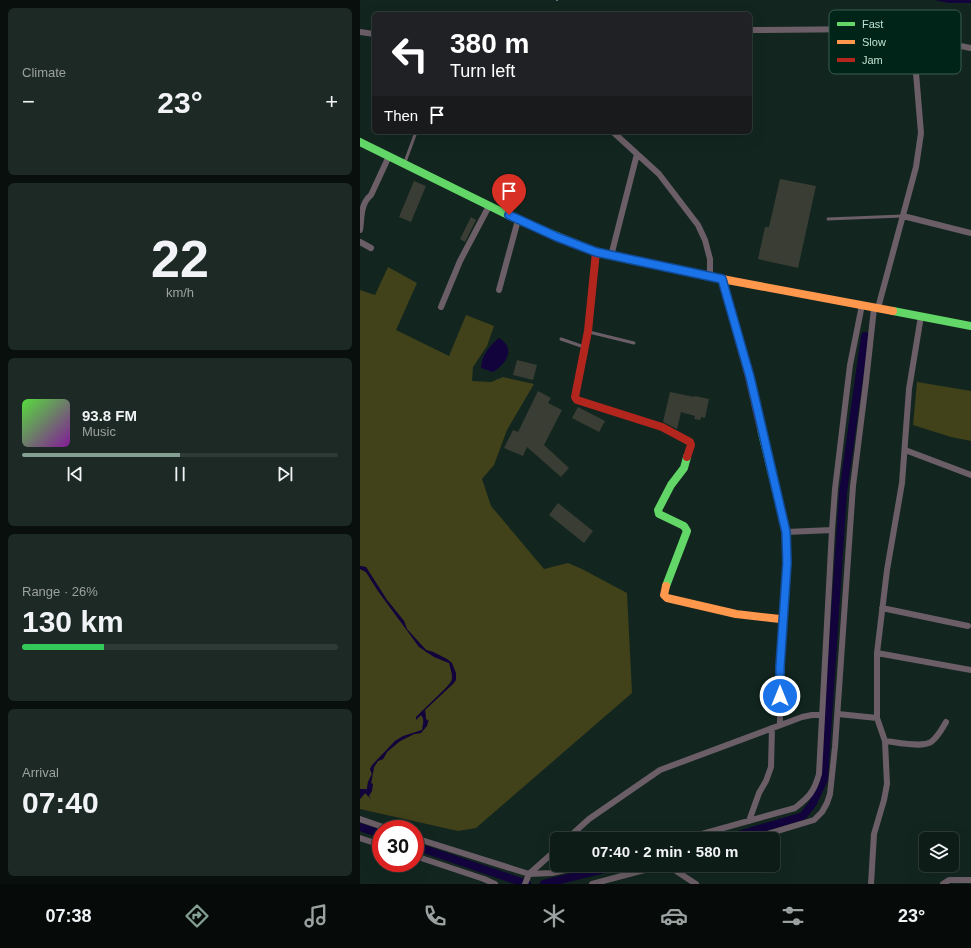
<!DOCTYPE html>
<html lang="en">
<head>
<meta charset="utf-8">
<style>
  :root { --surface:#0e1c17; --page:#1c2924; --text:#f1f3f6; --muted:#9ba1a1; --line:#2e3a36; --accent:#83a093 }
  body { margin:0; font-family:Helvetica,sans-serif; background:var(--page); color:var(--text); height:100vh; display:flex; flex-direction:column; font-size:15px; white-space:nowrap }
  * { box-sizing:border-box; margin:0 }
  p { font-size:13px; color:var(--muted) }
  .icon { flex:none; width:22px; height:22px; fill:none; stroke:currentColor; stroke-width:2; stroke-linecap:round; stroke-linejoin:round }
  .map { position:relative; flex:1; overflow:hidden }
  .panel { display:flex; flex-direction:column; gap:8px; padding:8px; background:#080f0d; width:360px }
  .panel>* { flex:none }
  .top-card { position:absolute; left:12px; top:12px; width:380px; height:122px; border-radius:6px; box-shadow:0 4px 16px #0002,0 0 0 1px var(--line); background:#202124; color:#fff; overflow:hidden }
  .buttons { position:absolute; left:559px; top:832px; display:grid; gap:8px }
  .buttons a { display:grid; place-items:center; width:40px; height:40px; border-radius:6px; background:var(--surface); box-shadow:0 4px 16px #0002,0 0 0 1px var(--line); font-size:20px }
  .speed { position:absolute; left:12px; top:820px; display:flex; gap:8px; font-size:20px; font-weight:700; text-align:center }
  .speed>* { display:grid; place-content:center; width:52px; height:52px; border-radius:50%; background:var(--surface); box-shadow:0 4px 16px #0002,0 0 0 1px var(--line); line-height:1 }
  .speed .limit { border:6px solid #d22; background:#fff; color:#111 }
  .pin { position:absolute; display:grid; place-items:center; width:34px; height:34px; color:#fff; margin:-41px -17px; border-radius:50% 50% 50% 0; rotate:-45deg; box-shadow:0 0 4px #0007 }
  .pin .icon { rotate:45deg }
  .me { position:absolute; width:44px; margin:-22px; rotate:0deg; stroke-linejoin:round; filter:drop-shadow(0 0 3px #0008) }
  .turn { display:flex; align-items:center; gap:14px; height:84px; padding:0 12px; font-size:18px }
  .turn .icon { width:52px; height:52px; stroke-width:2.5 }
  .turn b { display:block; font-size:28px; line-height:34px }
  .then { display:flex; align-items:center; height:38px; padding:0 12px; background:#0003; gap:8px; font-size:15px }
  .big { font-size:30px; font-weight:700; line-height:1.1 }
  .panel .card { flex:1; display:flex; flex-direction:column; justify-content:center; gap:6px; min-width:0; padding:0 14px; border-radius:6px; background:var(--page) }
  .panel .dial { align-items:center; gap:0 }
  .dial b { font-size:52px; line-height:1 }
  .song { display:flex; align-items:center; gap:12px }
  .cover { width:48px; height:48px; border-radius:6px; background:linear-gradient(135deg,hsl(110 70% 55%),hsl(290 70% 35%)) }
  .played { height:4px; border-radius:2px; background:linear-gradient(90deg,var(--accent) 50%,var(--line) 50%) }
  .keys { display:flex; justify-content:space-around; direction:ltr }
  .heat { display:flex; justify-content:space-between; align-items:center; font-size:22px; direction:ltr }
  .charge { height:6px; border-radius:3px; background:linear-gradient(90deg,#34c759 26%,var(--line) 0) }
  .trip { position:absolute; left:190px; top:832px; width:230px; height:40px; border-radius:6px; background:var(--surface); box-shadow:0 4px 16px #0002,0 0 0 1px var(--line); font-weight:700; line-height:40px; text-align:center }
  .menu { display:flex; height:64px; justify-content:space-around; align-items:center; background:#060b09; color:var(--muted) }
  .menu .icon { width:28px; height:28px }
  .menu .active { color:var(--accent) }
  .menu b { font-size:18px; color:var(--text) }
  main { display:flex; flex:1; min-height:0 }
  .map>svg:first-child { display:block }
  .green { fill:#41411a }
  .water { fill:#13033c }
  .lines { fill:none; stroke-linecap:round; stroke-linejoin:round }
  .canal { stroke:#13033c; stroke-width:8 }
  .ferry { stroke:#bcbaeb; stroke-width:1; stroke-dasharray:5 4; stroke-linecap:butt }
  .building { fill:#3a3d34 }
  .lane { stroke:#6c5e66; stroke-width:3 }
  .street { stroke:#6c5e66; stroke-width:6 }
  .fast { stroke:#63d668; stroke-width:8 }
  .slow { stroke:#ff974d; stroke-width:8 }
  .jam { stroke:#b3261e; stroke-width:8 }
  .route-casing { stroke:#114b97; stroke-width:10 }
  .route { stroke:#1a73e8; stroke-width:7 }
  .key { fill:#002418; stroke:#3a5d50; stroke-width:1 }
  .key-label { font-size:11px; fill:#c0e1d2 }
</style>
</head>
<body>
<main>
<section class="panel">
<div class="card"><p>Climate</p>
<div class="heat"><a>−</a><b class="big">23°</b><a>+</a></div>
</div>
<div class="card dial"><b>22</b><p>km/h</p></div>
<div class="card">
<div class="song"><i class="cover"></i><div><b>93.8 FM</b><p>Music</p></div></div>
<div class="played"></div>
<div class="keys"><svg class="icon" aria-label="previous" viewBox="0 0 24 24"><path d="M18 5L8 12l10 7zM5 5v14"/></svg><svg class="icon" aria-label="pause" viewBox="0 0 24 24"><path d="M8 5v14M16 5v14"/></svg><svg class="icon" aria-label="next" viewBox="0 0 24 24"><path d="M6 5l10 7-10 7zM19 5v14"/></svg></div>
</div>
<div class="card"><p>Range · 26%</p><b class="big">130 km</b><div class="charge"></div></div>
<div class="card"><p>Arrival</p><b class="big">07:40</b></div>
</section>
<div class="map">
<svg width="611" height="884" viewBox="0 0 611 884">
  <rect width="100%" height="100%" fill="#12261f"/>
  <path class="green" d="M28 267 57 283 36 330 89 356 106 315 134 326 127 346 113 367 112 381 131 382 143 377 174 384 147 430 134 465 122 479 131 506 184 569 208 563 222 569 267 593 272 693 116 828 98 831 0 809V799L5 793 9 795 14 767 18 761 23 759 27 752 40 741 54 734 61 733 69 720 68 721 66 719 65 710 96 680 87 659 73 652 66 650 47 629 44 621 27 600 6 567 0 566V290L15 295Z
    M557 382 611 391V441L591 437 553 425Z
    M0 569 6 572 18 591 38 618 66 652 89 663 92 672V680L85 689 56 717 61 715C65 719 63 724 62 730L35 741 10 769 12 774 8 782 7 789H0Z"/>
  <path class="water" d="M574 0H611V3H589Z
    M139 338C156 348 147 364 133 372L121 368C121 357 130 345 139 338Z
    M0 566 6 567 27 600 44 621 47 629 66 650 73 652 87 659 92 663 96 673V680L93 684 65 710 66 719 68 721 69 719 67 726 61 733 54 734 40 741 27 752 23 759 18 761 14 767 11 783 13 784 12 791 9 796 11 799 5 793 0 799V789H7L8 782 12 774 10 769 12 765 35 741 43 736 62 730C63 724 65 719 61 715L56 720V717L90 684C94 677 91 671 89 663L74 657 59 647 18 591 6 572 0 569Z"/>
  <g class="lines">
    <path class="canal" d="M0 827 21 834
      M365 839 443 816 453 803 464 779 483 493 505 336
      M55 846 167 884
      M184 884 260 865"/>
    <path class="ferry" d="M197 0V1"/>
  </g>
  <path class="building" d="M420 179 456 186 438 268 398 259 405 227H409Z
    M54 181 66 186 51 222 39 217Z
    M111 217 116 220 105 242 100 239Z
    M157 360 177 365 173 380 153 375Z
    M178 391 191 398 188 403 202 410 184 445 209 468 201 477 167 447 163 456 144 448 153 430 158 432Z
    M310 392 334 397 335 396 349 399 345 418 341 417 340 420 334 419 335 416 321 412 317 429 303 422Z
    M218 407 245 421 239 432 212 418Z
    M198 503 233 531 224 543 189 515Z"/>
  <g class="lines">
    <path class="lane" d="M45 162 56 132
      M468 219 542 216
      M229 332 274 343
      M201 339 224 347"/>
    <path class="street" d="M390 30 513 29 611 48
      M0 32 14 34
      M253 132 299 174 338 225 345 240 350 259V277
      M543 216 611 233
      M0 230C2 218 0 204 11 195L29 156
      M0 242 11 248
      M251 256 277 154
      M139 290 158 220
      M81 307 100 261 129 206
      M518 308 556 167 561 133 556 73 557 38
      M545 450 611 475
      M426 532 472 530
      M522 608 608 626
      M517 653 611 670
      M478 714 517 718
      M420 725V667L423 618
      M525 741C536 742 562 748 571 742 578 737 582 729 586 722
      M0 819 29 829
      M389 821 399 793 406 781 411 767 412 728
      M0 838 21 845
      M55 838 169 874 192 873 227 865
      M207 839 229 819 300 770 442 717 452 715H462
      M324 839 435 808C449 797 454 792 459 774L472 530 475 489 490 365 502 305
      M391 839 454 820 462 812 467 803 470 794 475 747 493 486 506 382 514 308
      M55 856 124 879 135 884
      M307 865 336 884
      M165 884 169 874 197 849
      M232 884 303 865
      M511 884 514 834 524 800 527 784 525 741 517 718V653L527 570 542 483 549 389 561 316
      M583 884 589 880H611"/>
    <path class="fast" d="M0 142 158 220 236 252 262 258
      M533 311 611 326
      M401 429 426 532 427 563 425 598
      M306 586 327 531 324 526 299 514 298 510 311 485 324 468 327 457"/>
    <path class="slow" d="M262 258 362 279 533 311
      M306 586 304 595 307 598 376 614 420 619 423 618 425 598"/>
    <path class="jam" d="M236 252 228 331 215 397 217 400 302 427 330 442 331 445 327 457
      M362 279 389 377 401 429"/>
  </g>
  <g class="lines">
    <defs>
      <path id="route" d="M149 215 197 237 236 252 362 279 390 377 426 532 427 563 420 667V696"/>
    </defs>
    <use href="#route" class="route-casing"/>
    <use href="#route" class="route"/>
  </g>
  <rect x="469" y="10" width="132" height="64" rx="6" class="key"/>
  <rect x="477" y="22" width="18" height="4" fill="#63d668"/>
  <rect x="477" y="40" width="18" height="4" fill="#ff974d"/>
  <rect x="477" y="58" width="18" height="4" fill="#b3261e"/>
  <g class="key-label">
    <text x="502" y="28">Fast</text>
    <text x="502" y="46">Slow</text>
    <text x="502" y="64">Jam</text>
  </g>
</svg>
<div class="buttons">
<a><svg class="icon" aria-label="layers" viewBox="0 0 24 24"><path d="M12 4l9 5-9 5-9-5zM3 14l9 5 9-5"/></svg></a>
</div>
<div class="speed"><div class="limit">30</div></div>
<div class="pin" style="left:149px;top:215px;background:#d93025"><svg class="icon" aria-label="arrive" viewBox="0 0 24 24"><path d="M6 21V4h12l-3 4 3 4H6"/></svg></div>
<svg class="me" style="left:420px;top:696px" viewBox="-20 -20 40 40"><circle r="17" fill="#1a73e8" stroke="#fff" stroke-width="3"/><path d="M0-11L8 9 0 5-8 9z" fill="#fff"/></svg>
<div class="trip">07:40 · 2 min · 580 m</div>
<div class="top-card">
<div class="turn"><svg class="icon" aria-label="left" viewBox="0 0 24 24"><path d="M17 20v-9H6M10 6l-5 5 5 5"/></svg><div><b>380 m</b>Turn left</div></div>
<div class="then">Then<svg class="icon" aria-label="arrive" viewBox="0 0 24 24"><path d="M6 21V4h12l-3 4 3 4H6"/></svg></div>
</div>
</div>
</main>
<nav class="menu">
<b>07:38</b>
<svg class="icon active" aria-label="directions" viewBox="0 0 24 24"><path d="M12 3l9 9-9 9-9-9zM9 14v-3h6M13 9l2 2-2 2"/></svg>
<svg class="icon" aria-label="music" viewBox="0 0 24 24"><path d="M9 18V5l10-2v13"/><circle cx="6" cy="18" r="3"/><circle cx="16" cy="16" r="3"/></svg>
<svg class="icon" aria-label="phone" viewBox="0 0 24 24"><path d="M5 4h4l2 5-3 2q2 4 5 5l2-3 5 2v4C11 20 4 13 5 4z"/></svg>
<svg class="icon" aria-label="climate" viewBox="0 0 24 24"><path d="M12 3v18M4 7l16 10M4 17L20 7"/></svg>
<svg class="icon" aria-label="car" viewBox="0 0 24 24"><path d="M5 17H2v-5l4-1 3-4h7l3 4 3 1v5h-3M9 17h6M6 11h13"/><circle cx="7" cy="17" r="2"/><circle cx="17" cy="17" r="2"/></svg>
<svg class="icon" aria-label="filters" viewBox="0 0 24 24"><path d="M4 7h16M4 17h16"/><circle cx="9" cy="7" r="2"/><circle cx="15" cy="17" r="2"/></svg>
<b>23°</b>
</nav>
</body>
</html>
